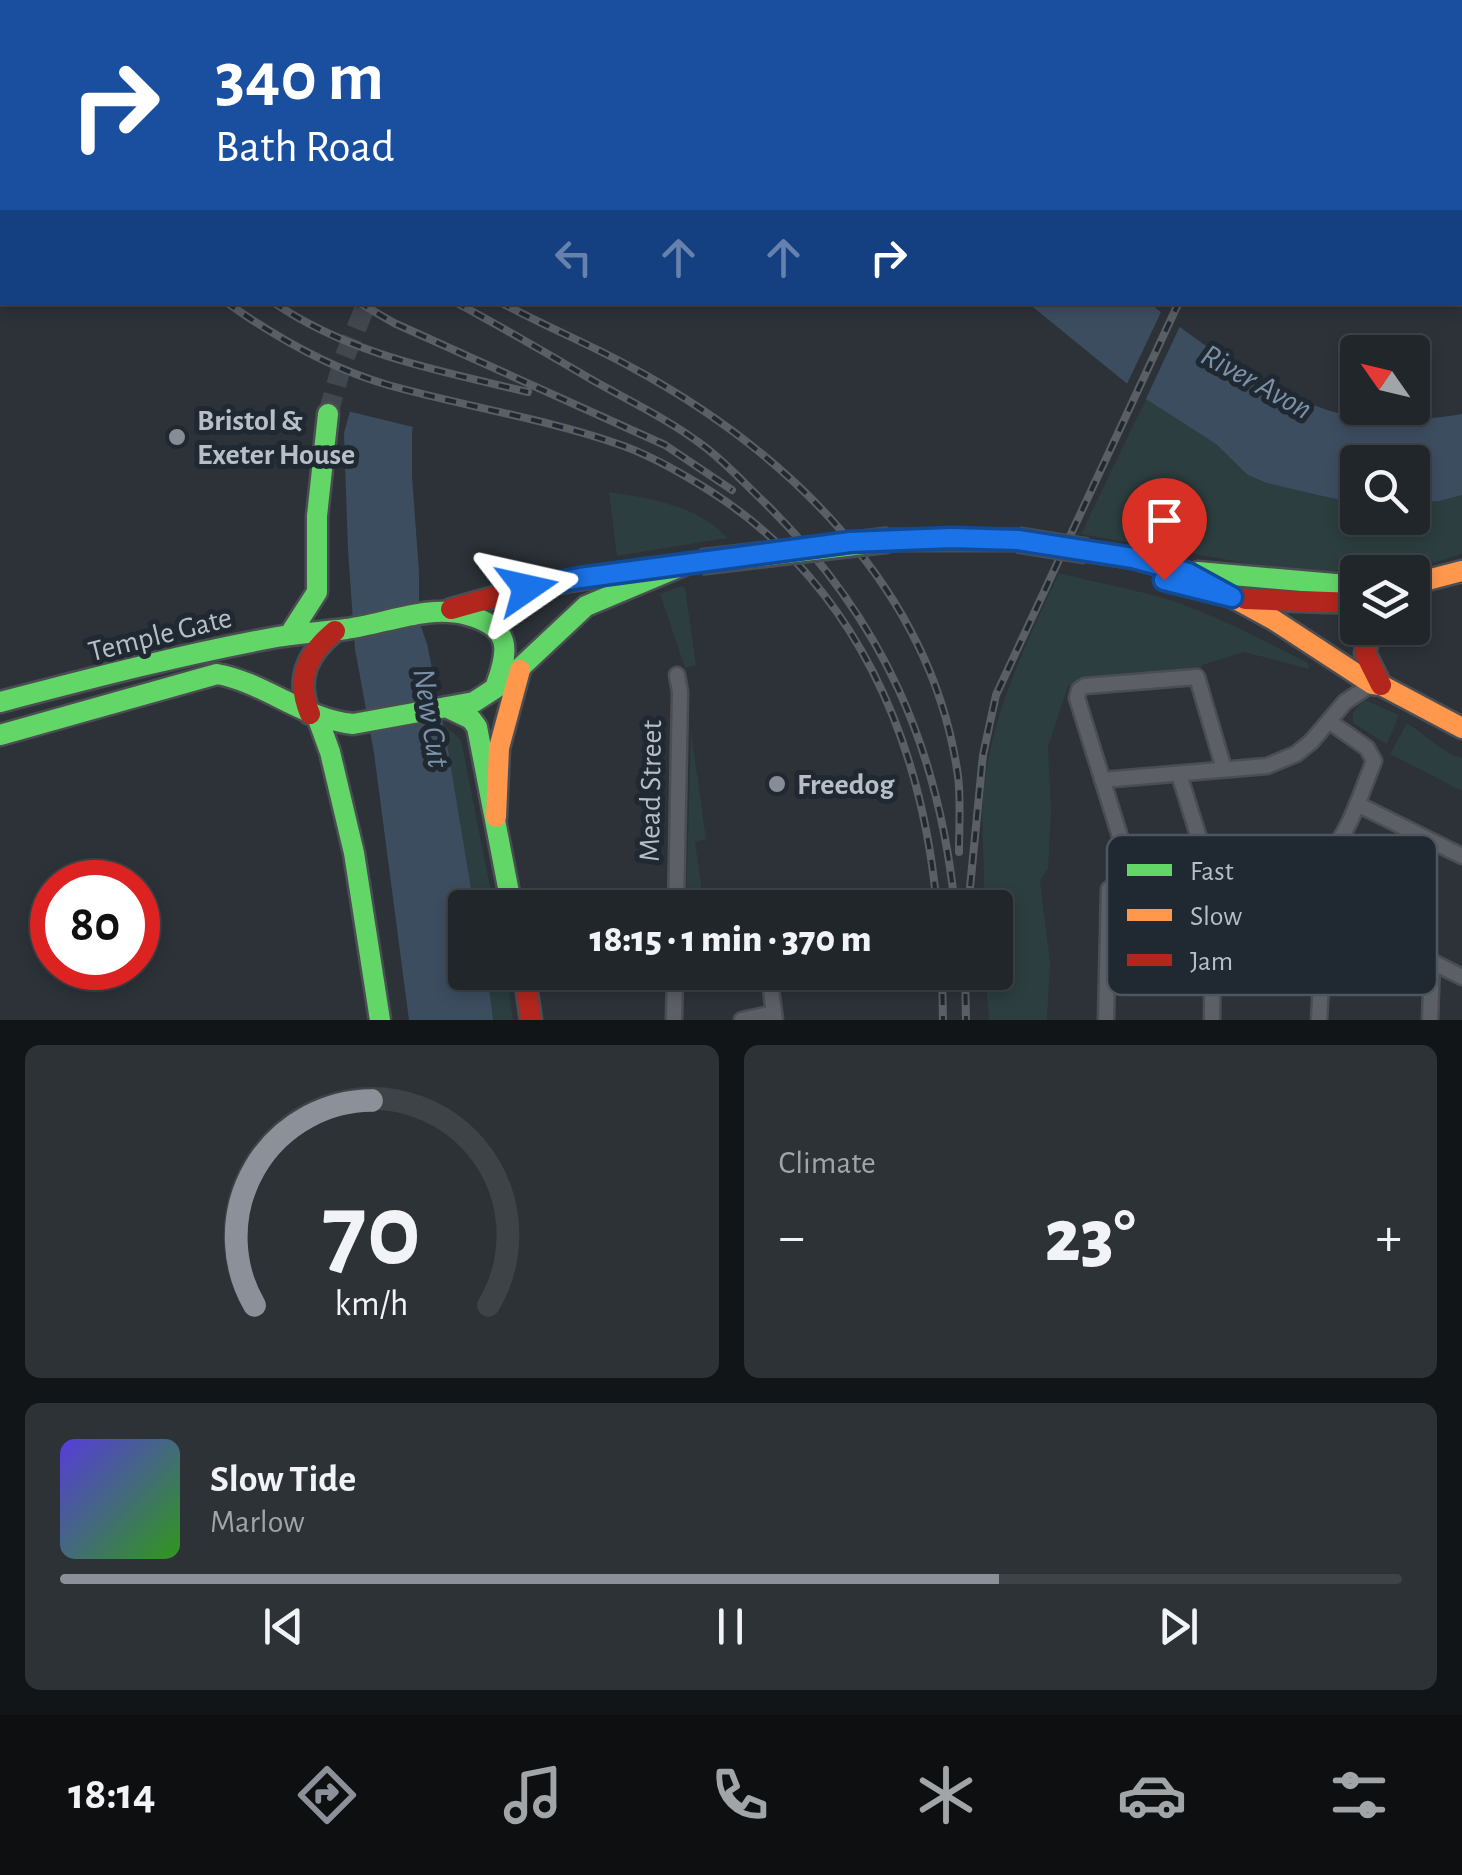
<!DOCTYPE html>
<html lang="en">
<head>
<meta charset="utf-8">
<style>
  :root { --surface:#21262a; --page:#2d3236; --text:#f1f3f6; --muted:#a2a5a8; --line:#3e4347; --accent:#8c9099 }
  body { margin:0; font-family:"Alegreya Sans",sans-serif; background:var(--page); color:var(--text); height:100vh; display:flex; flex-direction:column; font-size:38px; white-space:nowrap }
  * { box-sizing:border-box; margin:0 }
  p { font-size:32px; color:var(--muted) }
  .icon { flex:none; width:55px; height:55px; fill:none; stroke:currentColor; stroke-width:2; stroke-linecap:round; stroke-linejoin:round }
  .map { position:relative; height:1020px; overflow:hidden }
  .drawer { display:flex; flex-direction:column; gap:25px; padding:25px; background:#121517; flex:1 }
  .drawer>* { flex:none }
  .guide { position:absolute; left:0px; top:0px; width:1462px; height:305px; box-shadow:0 5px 15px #0003,0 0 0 2px var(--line); background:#1a4fa0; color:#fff; overflow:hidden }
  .needle { width:65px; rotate:304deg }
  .tools { position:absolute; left:1340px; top:335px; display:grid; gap:20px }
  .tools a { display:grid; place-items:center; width:90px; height:90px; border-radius:10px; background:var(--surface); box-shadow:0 5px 15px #0003,0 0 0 2px var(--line); font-size:50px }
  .speed { position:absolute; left:30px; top:860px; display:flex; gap:20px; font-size:50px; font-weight:700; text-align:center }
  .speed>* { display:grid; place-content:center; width:130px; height:130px; border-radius:50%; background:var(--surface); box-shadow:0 5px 15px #0003,0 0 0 2px var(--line); line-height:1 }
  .speed .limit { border:15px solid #d22; background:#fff; color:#111 }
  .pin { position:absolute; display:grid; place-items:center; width:85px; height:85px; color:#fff; margin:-102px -42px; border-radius:50% 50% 50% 0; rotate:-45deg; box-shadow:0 0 10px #0007 }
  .pin .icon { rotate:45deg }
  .me { position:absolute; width:110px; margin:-55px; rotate:79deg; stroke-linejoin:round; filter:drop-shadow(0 0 8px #0008) }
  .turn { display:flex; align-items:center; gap:35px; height:210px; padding:0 50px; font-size:45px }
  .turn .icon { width:130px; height:130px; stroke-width:2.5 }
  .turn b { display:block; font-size:70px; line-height:85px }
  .lanes { display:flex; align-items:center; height:95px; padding:0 50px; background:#0003; justify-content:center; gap:50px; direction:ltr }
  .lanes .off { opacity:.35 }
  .big { font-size:75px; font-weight:800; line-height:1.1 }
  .drawer .card { flex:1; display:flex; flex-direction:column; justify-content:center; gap:15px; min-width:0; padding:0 35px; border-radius:15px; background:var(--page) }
  .drawer .dial { align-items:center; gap:0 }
  .dial svg { height:260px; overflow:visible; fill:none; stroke:var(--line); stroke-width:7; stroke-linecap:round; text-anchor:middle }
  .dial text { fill:var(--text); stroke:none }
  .song { display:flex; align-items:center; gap:30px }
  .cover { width:120px; height:120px; border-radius:15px; background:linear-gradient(135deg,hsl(250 70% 55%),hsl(110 70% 35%)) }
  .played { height:10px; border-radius:5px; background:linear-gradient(90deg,var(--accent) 70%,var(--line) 70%) }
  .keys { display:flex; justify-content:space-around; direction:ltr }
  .heat { display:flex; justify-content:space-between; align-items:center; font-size:55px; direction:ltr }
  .drawer .tiles { flex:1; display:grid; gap:25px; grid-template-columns:1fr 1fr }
  .card:last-child { grid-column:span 2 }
  .trip { position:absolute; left:448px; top:890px; width:565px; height:100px; border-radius:10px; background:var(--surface); box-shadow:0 5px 15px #0003,0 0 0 2px var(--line); font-weight:800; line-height:100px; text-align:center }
  .menu { display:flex; height:160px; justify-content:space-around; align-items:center; background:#0d0f11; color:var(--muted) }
  .menu .icon { width:70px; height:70px }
  .menu .active { color:var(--accent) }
  .menu b { font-size:45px; color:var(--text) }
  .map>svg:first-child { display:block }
  .green { fill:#2c3e3f }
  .water { fill:#3d4d60 }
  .pier { fill:#2c3238 }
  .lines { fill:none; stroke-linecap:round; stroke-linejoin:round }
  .secondary-tunnel { stroke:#41474e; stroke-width:20; stroke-dasharray:20 10; stroke-linecap:butt }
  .street-casing { stroke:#4a4e53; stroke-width:19 }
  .fast-casing { stroke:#4a4e53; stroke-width:25 }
  .slow-casing { stroke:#4a4e53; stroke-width:25 }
  .jam-casing { stroke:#4a4e53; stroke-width:25 }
  .street { stroke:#5c6066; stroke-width:14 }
  .fast { stroke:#63d668; stroke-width:20 }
  .slow { stroke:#ff974d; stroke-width:20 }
  .jam { stroke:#b3261e; stroke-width:20 }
  .rail-casing { stroke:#5a5f64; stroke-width:8 }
  .rail { stroke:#202832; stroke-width:4; stroke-dasharray:11; stroke-linecap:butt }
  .fast-bridge-casing { stroke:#494e53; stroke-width:28; stroke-linecap:butt }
  .slow-bridge-casing { stroke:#494e53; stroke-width:28; stroke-linecap:butt }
  .fast-bridge { stroke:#63d668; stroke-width:22 }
  .slow-bridge { stroke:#ff974d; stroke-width:22 }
  .route-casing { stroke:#114b97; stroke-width:25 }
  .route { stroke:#1a73e8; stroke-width:18 }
  .poi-dot { fill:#868d96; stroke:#202832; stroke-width:4 }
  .labels { text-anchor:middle; stroke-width:10; stroke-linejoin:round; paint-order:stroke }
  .poi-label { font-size:30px; font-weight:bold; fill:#b7bec8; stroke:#202832; text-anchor:start }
  .street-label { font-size:30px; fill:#b7bec8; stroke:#202832 }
  .water-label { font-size:32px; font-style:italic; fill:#7b91a8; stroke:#202832 }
  .key { fill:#202832; stroke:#4d555f; stroke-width:2.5 }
  .key-label { font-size:28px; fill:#b7bec8 }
</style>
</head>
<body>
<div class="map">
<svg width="1462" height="1020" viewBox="0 0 1462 1020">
  <rect width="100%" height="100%" fill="#2c3238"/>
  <path class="green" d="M1028 303 1357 473 1358 518H1412L1413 474 1462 469V554L1415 568 1381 572H1296L1081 534 1146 399Z
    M418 397 412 431V477L419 573V621L427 644 443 724 461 740 494 907 465 908V972L506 973 513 1020H468L392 445Z
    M609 492C649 498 698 505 727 538L617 556Z
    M1059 573C1097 583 1135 589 1173 601 1220 617 1264 641 1308 663L1309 669 1244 652 1202 665 1201 668 1078 681 1068 686 1048 747 1051 810 1048 868 1040 881 1050 962 1047 1020H989L985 973 995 972V908H984C985 872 981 835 983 799 989 719 1025 645 1059 573Z
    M681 586 685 588 696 665 685 668 660 594Z
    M1365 700 1399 715 1387 744 1353 723V712Z
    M1407 723C1424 734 1444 754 1462 758V791L1390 754Z
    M691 731 706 839 695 842 702 891 696 894 695 907 686 908Z"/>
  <path class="water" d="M1028 303H1150C1195 342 1279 398 1338 413 1376 422 1423 421 1462 414V495L1439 501 1413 502 1412 462H1358L1357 504 1267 483 1248 475 1216 444 1146 399Z
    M378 310 418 397 412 431V477L419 573V621L427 644 446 738 474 907 465 908V972L487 973 493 1020H409L374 753 355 649 348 550 344 433Z"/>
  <path class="pier" d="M376 302H463L438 350 413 427 343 410Z
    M1163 308 1181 324 1144 403 1125 388Z"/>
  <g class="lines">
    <path class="secondary-tunnel" d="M328 414 343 361 367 302"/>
    <defs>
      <path id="street" d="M650 0 651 2
        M1179 774 1199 838
        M1102 780 1267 766 1296 754 1311 742 1345 702 1372 684
        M1357 804 1462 856
        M1127 859 1077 698 1079 690 1085 686 1197 677 1224 769
        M676 908 680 692 677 675
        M1326 908 1462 977
        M1109 934C1149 926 1303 883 1326 858 1350 832 1361 793 1374 761L1367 748 1330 722
        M769 975 775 1020
        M674 1020 675 972
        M742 1020 774 1013
        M1106 1020 1109 889
        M1212 1020 1213 905
        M1319 1020 1324 929 1331 869 1326 858
        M1430 1020 1432 961"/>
      <path id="fast" d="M1198 572 1358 586
        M290 634 317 592V516L328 414
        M0 702C92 678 184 654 277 637 300 633 323 632 346 629 385 624 429 604 467 615 512 627 509 650 496 685
        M446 707 471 719 477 727 512 908
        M318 719 330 752 354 853 380 1020
        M0 735 217 674C266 683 303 719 353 724L474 702 505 682 586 606 686 564"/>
      <path id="slow" d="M585 2 588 0
        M1087 551 1133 558 1188 573 1274 620 1372 684 1381 685 1462 728
        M1412 584 1462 571
        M496 817 499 748 520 670"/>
      <path id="jam" d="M1031 0 1033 2
        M1460 281 1462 280
        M889 540H1018
        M1245 599 1358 603
        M451 609 527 588 647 569
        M1371 628 1365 653 1381 685
        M310 714C295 679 307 654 335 631
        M524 972 531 1020"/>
    </defs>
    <use href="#street" class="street-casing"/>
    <use href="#fast" class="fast-casing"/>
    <use href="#slow" class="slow-casing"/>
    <use href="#jam" class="jam-casing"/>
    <use href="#street" class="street"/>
    <use href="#fast" class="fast"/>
    <use href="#slow" class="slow"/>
    <use href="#jam" class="jam"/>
    <defs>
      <path id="rail" d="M8 0 9 2
        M35 0 36 2
        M92 0 93 2
        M134 0 136 2
        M174 0 176 2
        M1316 2 1317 0
        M226 302C275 337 329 368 388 385 463 406 541 418 615 443 649 454 680 472 710 491 856 584 922 740 937 908
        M273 302C350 355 440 371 528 392
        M358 302 394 323 665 445 732 490
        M455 302C502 327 548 354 594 381 632 402 671 421 705 447 727 464 746 485 766 504 882 618 939 747 955 908
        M500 302C542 325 587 343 629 366 788 451 932 590 958 776 961 800 959 827 959 852
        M968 908 983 755 996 695 1179 302
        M942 972 943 1020
        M965 972 966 1020"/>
    </defs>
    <use href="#rail" class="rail-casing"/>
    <use href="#rail" class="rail"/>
    <defs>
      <path id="fast-bridge" d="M701 562 889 540"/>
      <path id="slow-bridge" d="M1018 540 1087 551"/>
    </defs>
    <use href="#fast-bridge" class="fast-bridge-casing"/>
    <use href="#slow-bridge" class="slow-bridge-casing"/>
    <use href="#fast-bridge" class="fast-bridge"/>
    <use href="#slow-bridge" class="slow-bridge"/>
  </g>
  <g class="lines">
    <defs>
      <path id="route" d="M527 588 580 578 850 542 952 538 1018 540 1133 558 1188 573 1232 597 1164 580"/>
    </defs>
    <use href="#route" class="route-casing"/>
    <use href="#route" class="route"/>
  </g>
  <g class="poi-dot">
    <circle cx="177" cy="437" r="10"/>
    <circle cx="777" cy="784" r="10"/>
  </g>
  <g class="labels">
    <g class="poi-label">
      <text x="197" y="430">Bristol &amp;<tspan x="197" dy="34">Exeter House</tspan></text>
      <text x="797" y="794">Freedog</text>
    </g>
    <g class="street-label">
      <text transform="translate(160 634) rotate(-14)" y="10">Temple Gate</text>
      <text transform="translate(650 791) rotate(-89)" y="10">Mead Street</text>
    </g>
    <g class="water-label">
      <text transform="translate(1257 381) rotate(29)" y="11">River Avon</text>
      <text transform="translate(432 718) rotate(81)" y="11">New Cut</text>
    </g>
  </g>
  <rect x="1107" y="835" width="330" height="160" rx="15" class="key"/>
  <rect x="1127" y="864" width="45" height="12" fill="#63d668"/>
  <rect x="1127" y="909" width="45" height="12" fill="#ff974d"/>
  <rect x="1127" y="954" width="45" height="12" fill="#b3261e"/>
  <g class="key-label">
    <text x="1190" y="880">Fast</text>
    <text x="1190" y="925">Slow</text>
    <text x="1190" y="970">Jam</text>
  </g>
</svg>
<div class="tools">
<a><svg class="needle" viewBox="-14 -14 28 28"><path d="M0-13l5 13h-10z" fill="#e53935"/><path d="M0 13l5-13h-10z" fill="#a2a5a8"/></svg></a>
<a><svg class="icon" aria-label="search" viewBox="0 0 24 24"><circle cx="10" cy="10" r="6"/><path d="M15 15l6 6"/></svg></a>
<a><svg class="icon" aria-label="layers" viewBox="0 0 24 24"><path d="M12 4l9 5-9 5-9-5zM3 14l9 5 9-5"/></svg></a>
</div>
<div class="speed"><div class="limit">80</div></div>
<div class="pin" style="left:1164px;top:580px;background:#d93025"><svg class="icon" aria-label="arrive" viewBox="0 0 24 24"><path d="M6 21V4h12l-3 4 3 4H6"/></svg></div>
<svg class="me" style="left:527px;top:588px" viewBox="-20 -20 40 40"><path d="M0-17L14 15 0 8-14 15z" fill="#1a73e8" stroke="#fff" stroke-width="4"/></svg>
<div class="trip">18:15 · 1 min · 370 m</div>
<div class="guide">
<div class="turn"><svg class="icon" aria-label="right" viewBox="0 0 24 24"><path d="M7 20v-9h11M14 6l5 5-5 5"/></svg><div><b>340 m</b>Bath Road</div></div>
<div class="lanes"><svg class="icon off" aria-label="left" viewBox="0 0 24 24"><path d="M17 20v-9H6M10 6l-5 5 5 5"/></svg><svg class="icon off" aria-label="ahead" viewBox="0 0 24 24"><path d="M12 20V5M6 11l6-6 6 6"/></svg><svg class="icon off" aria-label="ahead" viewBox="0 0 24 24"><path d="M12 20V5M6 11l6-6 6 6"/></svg><svg class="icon" aria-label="right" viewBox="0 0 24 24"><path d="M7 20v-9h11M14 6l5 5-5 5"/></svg></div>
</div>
</div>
<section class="drawer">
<div class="tiles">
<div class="card dial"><svg viewBox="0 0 100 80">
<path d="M14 69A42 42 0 1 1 86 69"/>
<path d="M14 69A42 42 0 0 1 50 6" stroke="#8c9099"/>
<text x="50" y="56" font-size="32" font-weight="700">70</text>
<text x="50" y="72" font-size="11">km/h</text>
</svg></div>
<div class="card"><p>Climate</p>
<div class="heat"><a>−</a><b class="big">23°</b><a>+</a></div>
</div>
<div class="card">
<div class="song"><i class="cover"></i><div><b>Slow Tide</b><p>Marlow</p></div></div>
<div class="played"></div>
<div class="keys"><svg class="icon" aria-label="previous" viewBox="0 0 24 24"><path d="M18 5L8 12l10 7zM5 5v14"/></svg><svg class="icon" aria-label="pause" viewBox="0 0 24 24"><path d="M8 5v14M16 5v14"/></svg><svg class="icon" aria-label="next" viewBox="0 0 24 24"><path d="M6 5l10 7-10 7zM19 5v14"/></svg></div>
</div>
</div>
</section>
<nav class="menu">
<b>18:14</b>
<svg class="icon active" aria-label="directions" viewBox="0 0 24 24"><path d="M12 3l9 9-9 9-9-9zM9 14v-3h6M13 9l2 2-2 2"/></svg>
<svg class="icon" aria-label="music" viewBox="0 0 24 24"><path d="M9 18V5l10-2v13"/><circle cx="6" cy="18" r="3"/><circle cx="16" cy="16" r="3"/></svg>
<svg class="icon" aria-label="phone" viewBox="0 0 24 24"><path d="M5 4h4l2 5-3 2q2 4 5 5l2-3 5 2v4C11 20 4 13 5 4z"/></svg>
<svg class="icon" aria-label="climate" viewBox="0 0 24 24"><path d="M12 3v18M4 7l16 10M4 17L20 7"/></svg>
<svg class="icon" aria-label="car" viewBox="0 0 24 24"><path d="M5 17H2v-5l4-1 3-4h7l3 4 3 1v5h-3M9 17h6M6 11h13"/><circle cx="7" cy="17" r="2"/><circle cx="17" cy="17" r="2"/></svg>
<svg class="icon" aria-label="filters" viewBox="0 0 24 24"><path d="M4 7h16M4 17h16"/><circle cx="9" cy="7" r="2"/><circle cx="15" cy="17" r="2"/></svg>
</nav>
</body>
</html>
